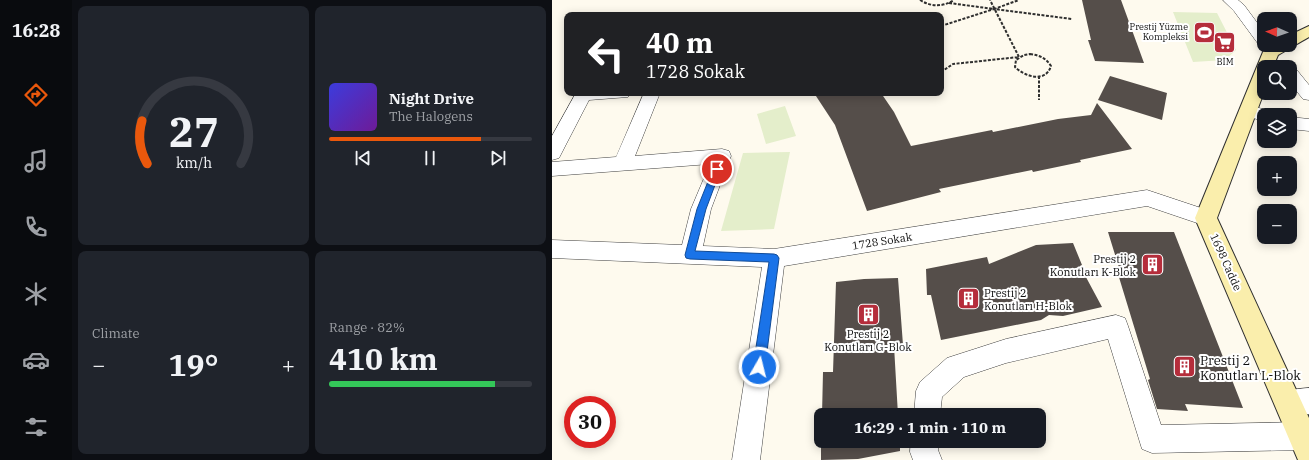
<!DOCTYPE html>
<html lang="en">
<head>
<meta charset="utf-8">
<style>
  :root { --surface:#171b24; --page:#20242c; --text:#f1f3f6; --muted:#9ea1a6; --line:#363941; --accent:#ea580c }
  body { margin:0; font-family:"IBM Plex Serif",serif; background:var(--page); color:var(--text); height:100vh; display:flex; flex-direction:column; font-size:15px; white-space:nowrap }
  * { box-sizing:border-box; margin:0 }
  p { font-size:13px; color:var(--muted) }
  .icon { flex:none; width:22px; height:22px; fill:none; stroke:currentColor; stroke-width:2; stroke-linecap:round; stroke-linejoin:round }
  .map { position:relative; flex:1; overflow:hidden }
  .side { display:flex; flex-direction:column; gap:6px; padding:6px; background:#0d0f14; width:480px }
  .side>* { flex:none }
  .banner { position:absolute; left:12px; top:12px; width:380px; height:84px; border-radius:8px; box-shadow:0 2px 10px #0003; background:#202124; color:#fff; overflow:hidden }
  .needle { width:26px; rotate:272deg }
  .tools { position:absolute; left:705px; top:12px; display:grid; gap:8px }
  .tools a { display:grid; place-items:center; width:40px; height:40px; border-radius:8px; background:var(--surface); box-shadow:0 2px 10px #0003; font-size:20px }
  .speed { position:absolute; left:12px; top:396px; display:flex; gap:8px; font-size:20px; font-weight:700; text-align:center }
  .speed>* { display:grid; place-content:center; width:52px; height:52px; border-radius:50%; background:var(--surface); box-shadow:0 2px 10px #0003; line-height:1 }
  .speed .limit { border:6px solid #d22; background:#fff; color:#111 }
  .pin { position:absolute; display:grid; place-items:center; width:34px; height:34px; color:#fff; margin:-17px; border:2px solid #fff; border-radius:50%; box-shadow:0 1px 4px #0007 }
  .me { position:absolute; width:44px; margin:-22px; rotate:8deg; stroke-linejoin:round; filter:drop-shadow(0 0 3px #0008) }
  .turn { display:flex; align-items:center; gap:14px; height:84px; padding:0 16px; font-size:18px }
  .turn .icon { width:52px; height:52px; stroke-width:2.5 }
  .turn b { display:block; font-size:28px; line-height:34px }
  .big { font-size:30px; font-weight:700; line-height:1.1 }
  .side .widget { flex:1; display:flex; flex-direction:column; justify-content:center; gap:6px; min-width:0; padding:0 14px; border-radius:8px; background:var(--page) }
  .side .dial { align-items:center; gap:0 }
  .dial svg { height:104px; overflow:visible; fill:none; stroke:var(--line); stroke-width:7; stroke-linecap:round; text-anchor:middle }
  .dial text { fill:var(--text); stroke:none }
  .song { display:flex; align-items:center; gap:12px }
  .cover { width:48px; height:48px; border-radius:6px; background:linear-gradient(135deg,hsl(240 70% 55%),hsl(280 70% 35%)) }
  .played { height:4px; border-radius:2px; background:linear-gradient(90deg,var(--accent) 75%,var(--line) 75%) }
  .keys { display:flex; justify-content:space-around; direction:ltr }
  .heat { display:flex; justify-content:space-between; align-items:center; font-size:22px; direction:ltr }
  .charge { height:6px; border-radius:3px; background:linear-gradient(90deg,#34c759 82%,var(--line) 0) }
  .side .tiles { flex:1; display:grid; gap:6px; grid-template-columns:repeat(2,1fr) }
  .trip { position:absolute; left:262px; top:408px; width:232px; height:40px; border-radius:8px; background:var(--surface); box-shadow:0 2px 10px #0003; font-weight:700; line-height:40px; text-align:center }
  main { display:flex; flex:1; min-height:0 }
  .tab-bar { display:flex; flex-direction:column; width:72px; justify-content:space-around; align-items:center; background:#090b0e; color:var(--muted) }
  .tab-bar .icon { width:28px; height:28px }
  .tab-bar .active { color:var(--accent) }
  .tab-bar b { font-size:18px; color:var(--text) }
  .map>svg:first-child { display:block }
  .pitch { fill:#e4eecb }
  .building { fill:#554e4a }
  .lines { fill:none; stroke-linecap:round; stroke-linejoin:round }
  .street-casing { stroke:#404040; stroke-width:1 }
  .secondary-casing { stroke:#2f2f2f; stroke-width:2 }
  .path { stroke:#2f2f2f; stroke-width:2; stroke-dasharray:3 1.5; stroke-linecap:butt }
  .street { fill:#fff; fill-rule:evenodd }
  .secondary { fill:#faeeac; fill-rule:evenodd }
  .route { fill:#1a73e8; stroke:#114b97 }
  .labels { text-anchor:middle; stroke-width:4; stroke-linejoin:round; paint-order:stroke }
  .far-poi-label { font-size:9px; fill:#0d0d0d; stroke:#fff; text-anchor:end }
  .street-label { font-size:11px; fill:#0d0d0d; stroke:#fff }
  .poi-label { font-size:11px; fill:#0d0d0d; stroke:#fff; text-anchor:end }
  .near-poi-label { font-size:13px; fill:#0d0d0d; stroke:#fff; text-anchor:start }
</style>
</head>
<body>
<main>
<nav class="tab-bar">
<b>16:28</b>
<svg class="icon active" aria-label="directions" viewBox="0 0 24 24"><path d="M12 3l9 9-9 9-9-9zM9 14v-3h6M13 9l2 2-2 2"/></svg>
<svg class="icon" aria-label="music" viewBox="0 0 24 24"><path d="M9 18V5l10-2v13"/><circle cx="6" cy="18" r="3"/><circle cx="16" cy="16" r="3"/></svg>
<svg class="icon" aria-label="phone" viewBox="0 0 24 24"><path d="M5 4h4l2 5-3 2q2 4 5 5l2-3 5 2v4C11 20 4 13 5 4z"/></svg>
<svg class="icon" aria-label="climate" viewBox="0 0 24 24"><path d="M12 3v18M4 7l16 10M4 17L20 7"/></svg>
<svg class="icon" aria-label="car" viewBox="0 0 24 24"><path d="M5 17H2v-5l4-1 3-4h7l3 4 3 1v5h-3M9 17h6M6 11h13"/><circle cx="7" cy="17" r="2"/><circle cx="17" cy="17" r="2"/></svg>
<svg class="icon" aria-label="filters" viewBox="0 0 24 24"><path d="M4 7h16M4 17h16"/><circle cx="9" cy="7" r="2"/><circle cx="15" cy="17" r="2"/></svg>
</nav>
<section class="side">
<div class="tiles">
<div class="widget dial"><svg viewBox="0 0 100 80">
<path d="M14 69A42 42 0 1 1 86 69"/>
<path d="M14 69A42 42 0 0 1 10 36" stroke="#ea580c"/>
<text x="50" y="56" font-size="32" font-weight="700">27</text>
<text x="50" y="72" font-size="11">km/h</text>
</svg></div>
<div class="widget">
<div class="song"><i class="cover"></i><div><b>Night Drive</b><p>The Halogens</p></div></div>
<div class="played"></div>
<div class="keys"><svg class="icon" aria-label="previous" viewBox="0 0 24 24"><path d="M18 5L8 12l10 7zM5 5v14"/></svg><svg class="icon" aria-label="pause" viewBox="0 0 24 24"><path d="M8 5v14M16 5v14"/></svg><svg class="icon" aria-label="next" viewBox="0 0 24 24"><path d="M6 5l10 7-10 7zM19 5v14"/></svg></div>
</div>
<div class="widget"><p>Climate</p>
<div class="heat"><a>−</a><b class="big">19°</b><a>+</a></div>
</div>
<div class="widget"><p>Range · 82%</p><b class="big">410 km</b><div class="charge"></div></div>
</div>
</section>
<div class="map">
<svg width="757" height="460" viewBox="0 0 757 460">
  <rect width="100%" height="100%" fill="#fefaee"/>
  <path class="pitch" d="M621 12 665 13 684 50 673 60 641 62Z
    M233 106 244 136 214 144 205 114Z
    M238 152 222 229 169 231 191 153Z"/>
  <path class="building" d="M530 0H569L592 63 543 61 536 40H539Z
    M558 76 615 93 610 120 546 100Z
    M262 93H329L342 112 359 146 440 130 441 132 506 119 539 115 545 103 580 149 528 160 529 162 481 172 480 170 387 189 389 192 315 211 283 125Z
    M556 232H622L691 408 633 404 636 411 605 409 596 380 598 379 566 274H569Z
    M521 243 530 265 528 266 550 307 511 316 497 315 489 320 389 340 379 295H375L374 269 435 257 437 264 484 245Z
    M346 278 351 345 342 346 346 415H270L271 372H281L284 282 312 279Z
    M269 441H348V451L306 459 269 460Z"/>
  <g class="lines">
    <defs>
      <path id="street" d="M671 0H686L692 5 712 32V45H717L712 46 707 45 682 11Z
        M738 68 744 69 757 85V100L751 99 738 83Z
        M24 93H78L76 97 37 100 7 158 0 160V136Z
        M92 93H108L83 156 170 149 177 151 179 156 159 209 151 246 222 249 595 190 661 212 664 218 661 224 654 226 595 206 232 266 208 460H180L210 267 0 258V240L130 245 139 209 158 164 0 176V162L64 157Z
        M696 105 718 111 721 115H712V121L690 115 687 111 690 107Z
        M738 117 757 119V131L738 129Z
        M564 315 573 318 576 326 609 425 750 422 757 425V447L750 450 600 453 590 449 556 339 454 363 412 377 390 397 388 415H362L364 391 368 382 395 358 454 339Z
        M757 388V414L736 416 727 412 723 403 727 394 736 390Z
        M359 441H387L386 450 390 460H361L358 452Z"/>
      <path id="secondary" d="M757 26V37C746 43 737 49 726 55L721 67H712V92L665 218 757 418V460H746L643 218 711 52C717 43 728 45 738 45V35Z"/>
    </defs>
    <use href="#street" class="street-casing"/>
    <use href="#secondary" class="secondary-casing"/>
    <path class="path" d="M368 0C379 7 391 7 402 0
      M397 3 442 9 467 0
      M389 26 442 9 520 19
      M478 54C487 55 494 58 499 66 494 83 473 77 463 67L464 60 472 55Z
      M389 72 401 64 467 57 438 0
      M487 76V100"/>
    <use href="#street" class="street"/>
    <use href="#secondary" class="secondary"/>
  </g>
  <path class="route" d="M165 166 169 169 154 209 143 251 222 254 225 255 227 258 213 367 211 371 207 372 203 371 201 367 217 262 138 259 134 258 133 255 145 209 161 169Z"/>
  <defs>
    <symbol id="stadium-square" viewBox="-11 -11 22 22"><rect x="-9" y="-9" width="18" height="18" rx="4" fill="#b52d3b" stroke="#fff"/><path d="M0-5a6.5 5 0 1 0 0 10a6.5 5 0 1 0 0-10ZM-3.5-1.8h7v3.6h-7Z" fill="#fff"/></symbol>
    <symbol id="supermarket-square" viewBox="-11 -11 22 22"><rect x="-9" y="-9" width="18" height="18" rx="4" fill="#b52d3b" stroke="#fff"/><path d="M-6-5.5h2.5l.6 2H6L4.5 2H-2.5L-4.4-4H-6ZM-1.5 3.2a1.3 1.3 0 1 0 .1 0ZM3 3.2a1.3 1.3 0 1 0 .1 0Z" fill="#fff"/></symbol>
    <symbol id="building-square" viewBox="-11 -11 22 22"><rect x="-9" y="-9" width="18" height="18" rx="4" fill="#b52d3b" stroke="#fff"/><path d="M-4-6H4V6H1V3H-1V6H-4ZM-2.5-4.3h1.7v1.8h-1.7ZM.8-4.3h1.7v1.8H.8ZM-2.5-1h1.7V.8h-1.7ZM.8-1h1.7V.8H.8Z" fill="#fff"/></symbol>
  </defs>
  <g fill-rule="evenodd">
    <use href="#stadium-square" x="640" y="20" width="25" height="25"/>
    <use href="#supermarket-square" x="660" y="30" width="25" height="25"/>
    <use href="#building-square" x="588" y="252" width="25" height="25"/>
    <use href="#building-square" x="404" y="286" width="25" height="25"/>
    <use href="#building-square" x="304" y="302" width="25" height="25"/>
    <use href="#building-square" x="620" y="354" width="25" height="25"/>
  </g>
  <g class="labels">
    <g class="far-poi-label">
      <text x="636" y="30">Prestij Yüzme<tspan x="636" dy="10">Kompleksi</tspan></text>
      <text x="673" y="65" text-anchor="middle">BİM</text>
    </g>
    <g class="street-label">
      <text transform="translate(330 241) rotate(-9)" y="4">1728 Sokak</text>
      <text transform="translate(674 262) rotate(66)" y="4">1698 Cadde</text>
    </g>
    <g class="poi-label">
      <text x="584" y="263">Prestij 2<tspan x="584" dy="13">Konutları K-Blok</tspan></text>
      <text x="432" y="297" text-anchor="start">Prestij 2<tspan x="432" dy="13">Konutları H-Blok</tspan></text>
      <text x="316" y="338" text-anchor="middle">Prestij 2<tspan x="316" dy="13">Konutları G-Blok</tspan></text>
    </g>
    <g class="near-poi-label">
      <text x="648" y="365">Prestij 2<tspan x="648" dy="15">Konutları L-Blok</tspan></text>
    </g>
  </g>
</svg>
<div class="tools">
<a><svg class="needle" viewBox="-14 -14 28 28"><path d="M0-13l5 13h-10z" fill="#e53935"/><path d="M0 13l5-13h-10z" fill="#9ea1a6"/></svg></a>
<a><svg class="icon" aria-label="search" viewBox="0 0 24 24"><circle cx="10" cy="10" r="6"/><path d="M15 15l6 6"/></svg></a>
<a><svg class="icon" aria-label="layers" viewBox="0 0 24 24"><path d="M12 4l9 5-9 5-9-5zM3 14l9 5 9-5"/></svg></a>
<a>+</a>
<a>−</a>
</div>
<div class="speed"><div class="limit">30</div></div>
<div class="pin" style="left:165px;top:169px;background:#d93025"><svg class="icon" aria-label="arrive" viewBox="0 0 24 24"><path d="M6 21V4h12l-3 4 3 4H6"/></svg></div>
<svg class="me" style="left:207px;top:367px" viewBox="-20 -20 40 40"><circle r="17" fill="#1a73e8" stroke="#fff" stroke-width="3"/><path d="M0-11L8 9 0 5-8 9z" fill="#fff"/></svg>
<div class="trip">16:29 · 1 min · 110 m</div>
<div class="banner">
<div class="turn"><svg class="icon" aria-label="left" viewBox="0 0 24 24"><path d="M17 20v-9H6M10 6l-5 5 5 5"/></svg><div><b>40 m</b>1728 Sokak</div></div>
</div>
</div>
</main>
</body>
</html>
